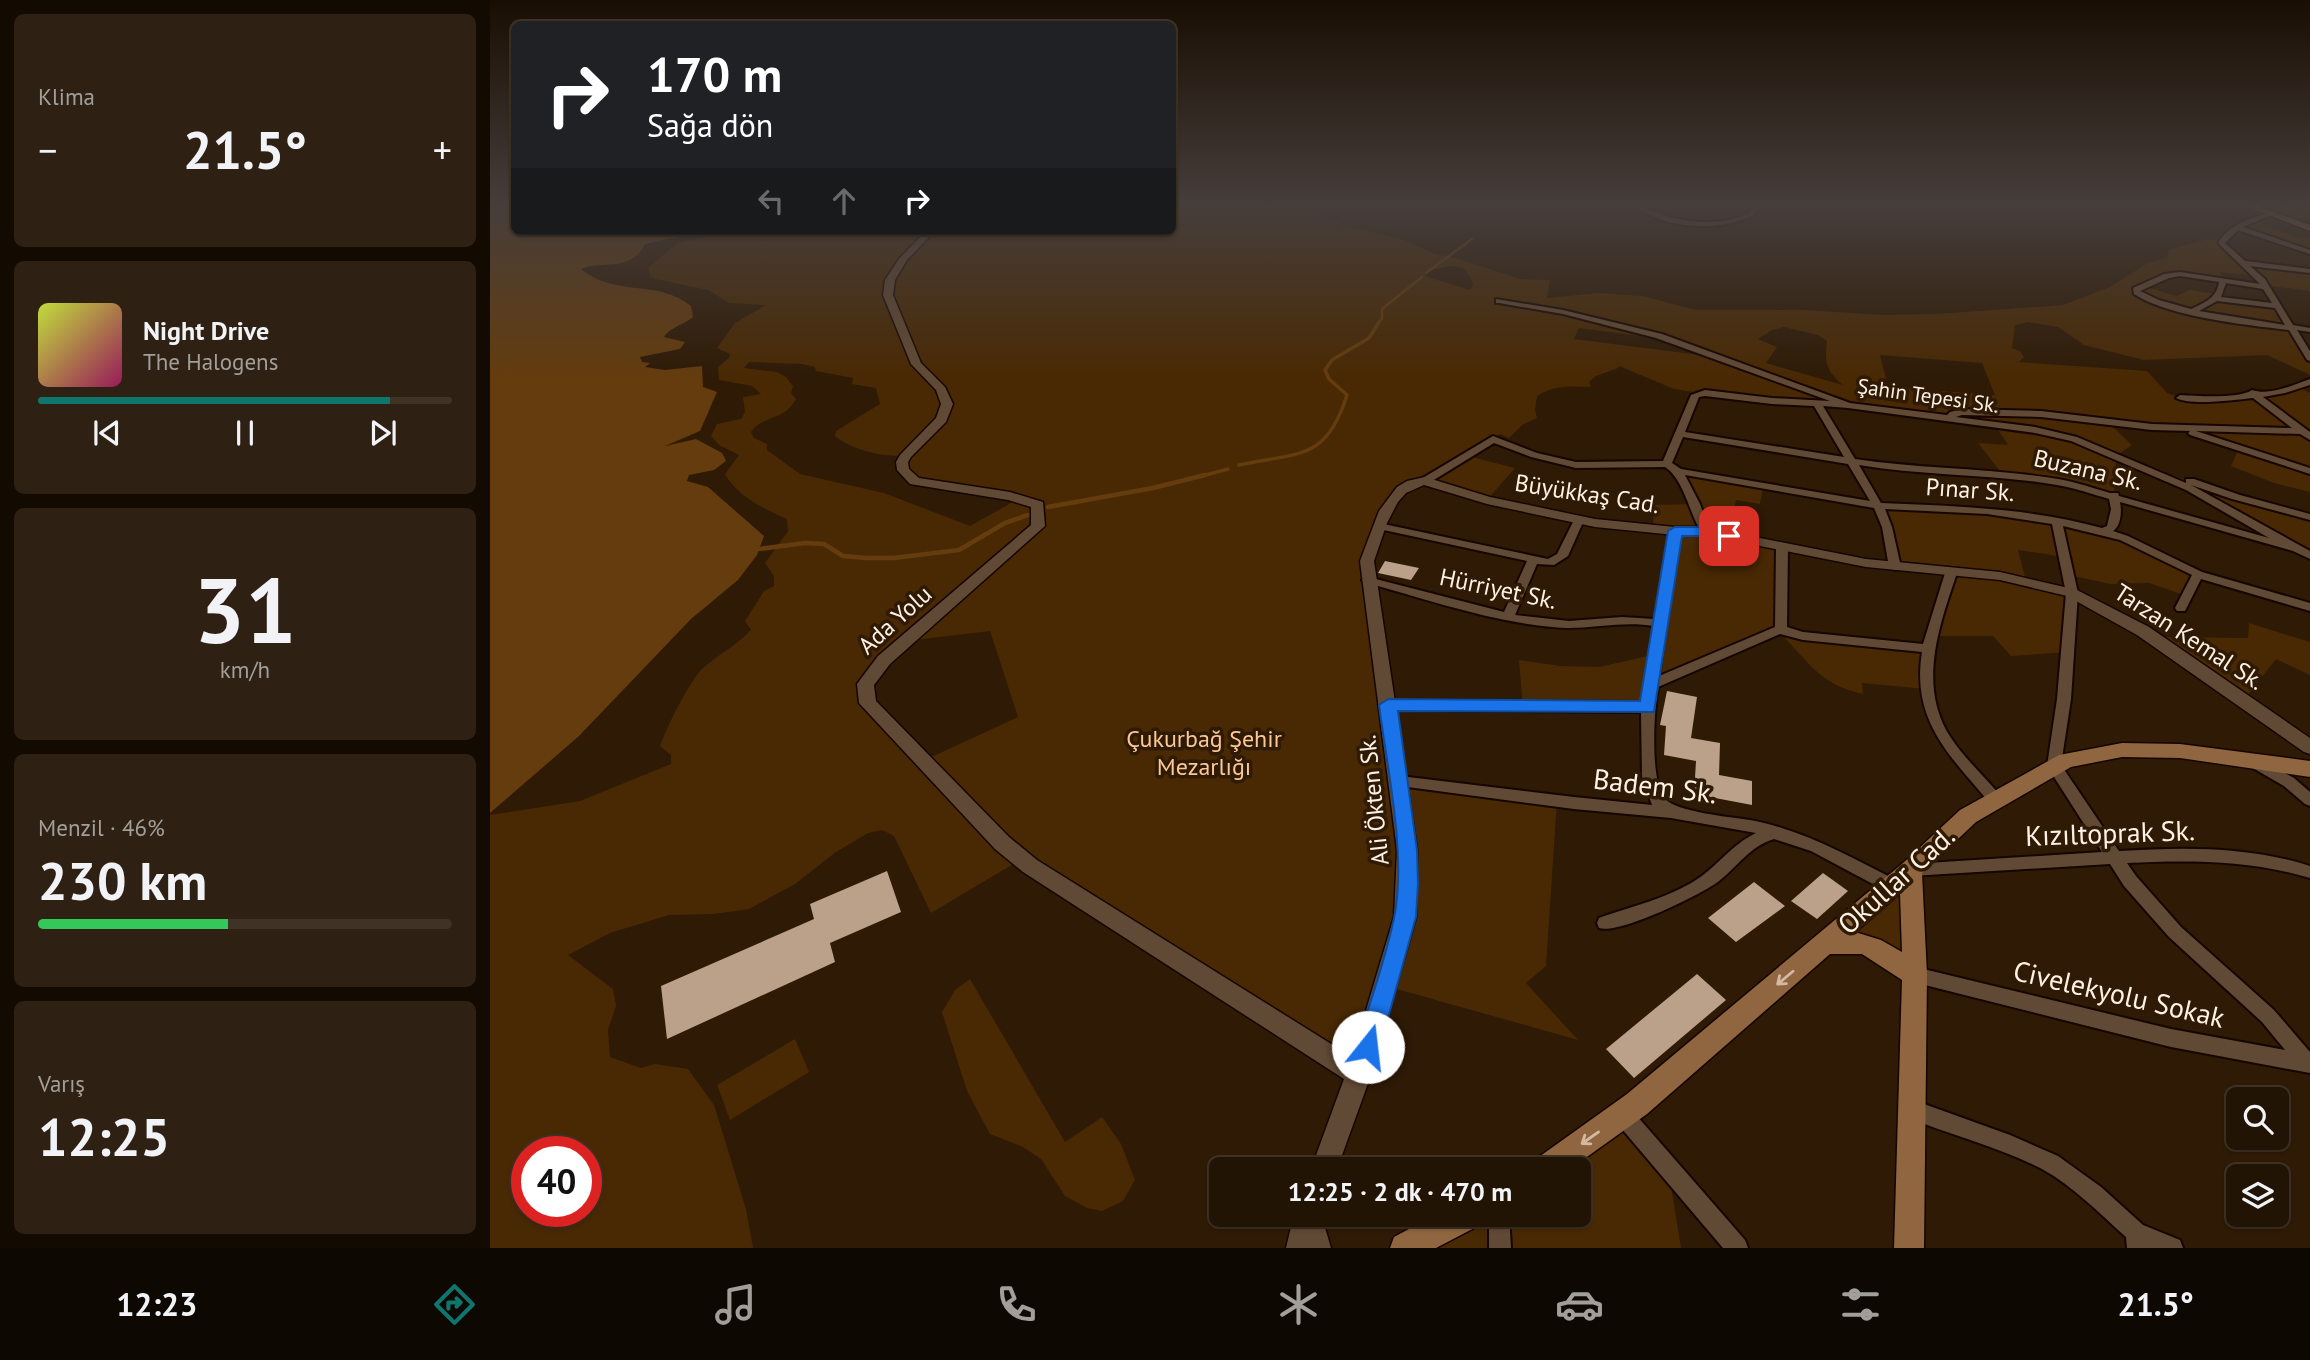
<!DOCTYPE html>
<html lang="tr">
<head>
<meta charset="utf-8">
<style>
  :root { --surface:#221404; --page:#2e2113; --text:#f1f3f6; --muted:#a29e9a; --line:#3f3326; --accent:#0f766e }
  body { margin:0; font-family:"PT Sans",sans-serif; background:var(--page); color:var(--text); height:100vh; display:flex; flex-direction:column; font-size:26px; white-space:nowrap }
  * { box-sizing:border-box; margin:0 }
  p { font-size:23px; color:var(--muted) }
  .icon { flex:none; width:38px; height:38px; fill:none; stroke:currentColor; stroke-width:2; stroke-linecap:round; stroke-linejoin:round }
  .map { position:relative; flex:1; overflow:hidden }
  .side { display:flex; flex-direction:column; gap:14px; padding:14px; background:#130b02; width:490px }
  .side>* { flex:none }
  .top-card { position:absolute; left:21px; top:21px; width:665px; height:214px; border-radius:10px; box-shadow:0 2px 5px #0004,0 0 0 2px var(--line); background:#202124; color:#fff; overflow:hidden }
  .controls { position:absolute; left:1736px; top:1087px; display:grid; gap:14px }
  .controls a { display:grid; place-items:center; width:63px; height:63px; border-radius:10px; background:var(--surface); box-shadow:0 2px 5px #0004,0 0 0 2px var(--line); font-size:35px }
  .speed { position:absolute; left:21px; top:1136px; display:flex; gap:14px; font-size:35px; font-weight:700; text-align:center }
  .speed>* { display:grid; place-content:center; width:91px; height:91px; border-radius:50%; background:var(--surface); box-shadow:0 2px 5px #0004,0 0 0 2px var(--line); line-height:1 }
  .speed .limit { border:10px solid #d22; background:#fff; color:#111 }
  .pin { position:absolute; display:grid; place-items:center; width:60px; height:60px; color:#fff; margin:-30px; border-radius:14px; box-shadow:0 4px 10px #0006 }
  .me { position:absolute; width:77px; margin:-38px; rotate:16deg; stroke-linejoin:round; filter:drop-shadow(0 0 5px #0008) }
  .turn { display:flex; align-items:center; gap:24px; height:147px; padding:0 21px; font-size:32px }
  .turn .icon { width:91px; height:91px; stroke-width:2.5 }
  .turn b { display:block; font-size:49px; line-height:60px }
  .lanes { display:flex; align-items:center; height:66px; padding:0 21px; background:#0003; justify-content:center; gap:35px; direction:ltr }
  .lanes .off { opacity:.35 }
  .big { font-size:52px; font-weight:800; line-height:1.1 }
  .side .widget { flex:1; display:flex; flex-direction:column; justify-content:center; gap:10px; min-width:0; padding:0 24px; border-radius:10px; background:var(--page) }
  .side .dial { align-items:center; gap:0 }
  .dial b { font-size:91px; line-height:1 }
  .song { display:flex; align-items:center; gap:21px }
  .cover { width:84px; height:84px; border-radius:10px; background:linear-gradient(135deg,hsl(70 70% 55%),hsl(330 70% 35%)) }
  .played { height:7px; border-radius:4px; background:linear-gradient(90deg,var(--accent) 85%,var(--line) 85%) }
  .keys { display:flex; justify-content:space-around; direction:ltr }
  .heat { display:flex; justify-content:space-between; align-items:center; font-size:38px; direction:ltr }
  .charge { height:10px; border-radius:5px; background:linear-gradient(90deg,#34c759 46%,var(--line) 0) }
  .trip { position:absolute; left:719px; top:1157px; width:382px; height:70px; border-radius:10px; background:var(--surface); box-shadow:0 2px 5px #0004,0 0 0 2px var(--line); font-weight:800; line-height:70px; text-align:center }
  .dock { display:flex; height:112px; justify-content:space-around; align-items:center; background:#0e0802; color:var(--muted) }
  .dock .icon { width:49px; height:49px }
  .dock .current { color:var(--accent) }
  .dock b { font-size:32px; color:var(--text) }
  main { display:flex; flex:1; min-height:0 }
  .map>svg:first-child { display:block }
  .green { fill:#492903; fill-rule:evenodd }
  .water { fill:#643c0d }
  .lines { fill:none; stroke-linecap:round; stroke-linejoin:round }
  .stream-far2 { stroke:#643c0d; stroke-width:2.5 }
  .stream-far1 { stroke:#643c0d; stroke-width:3.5 }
  .stream { stroke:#643c0d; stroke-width:4.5 }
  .building { fill:#bba189 }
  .minor-casing { stroke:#160500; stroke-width:4 }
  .tertiary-casing { stroke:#160500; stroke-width:3 }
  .secondary-casing { stroke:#160500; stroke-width:3 }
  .minor { fill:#614a35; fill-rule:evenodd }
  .tertiary { fill:#614a35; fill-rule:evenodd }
  .secondary { fill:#8f663f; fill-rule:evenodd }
  .oneway { stroke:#d2b9a2 }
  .route { fill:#1a73e8; stroke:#114b97; stroke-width:2 }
  .labels { text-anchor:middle; stroke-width:7; stroke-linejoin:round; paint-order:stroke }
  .far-street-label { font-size:21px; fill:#fff1e4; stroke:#2e1a05 }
  .street-label { font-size:24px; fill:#fff1e4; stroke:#2e1a05 }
  .park-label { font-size:24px; fill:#fdc795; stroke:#2e1a05 }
  .near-street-label { font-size:28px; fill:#fff1e4; stroke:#2e1a05 }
</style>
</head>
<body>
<main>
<section class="side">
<div class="widget"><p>Klima</p>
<div class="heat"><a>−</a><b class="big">21.5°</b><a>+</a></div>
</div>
<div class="widget">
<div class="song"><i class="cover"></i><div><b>Night Drive</b><p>The Halogens</p></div></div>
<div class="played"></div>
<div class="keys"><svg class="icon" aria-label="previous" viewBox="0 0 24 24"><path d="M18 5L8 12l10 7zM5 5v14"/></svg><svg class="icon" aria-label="pause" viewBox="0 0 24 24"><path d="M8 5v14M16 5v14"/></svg><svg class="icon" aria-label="next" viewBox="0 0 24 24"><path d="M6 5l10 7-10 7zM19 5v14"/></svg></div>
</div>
<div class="widget dial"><b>31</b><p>km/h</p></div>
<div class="widget"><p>Menzil · 46%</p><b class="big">230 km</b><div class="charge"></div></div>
<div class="widget"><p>Varış</p><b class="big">12:25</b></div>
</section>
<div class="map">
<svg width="1820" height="1248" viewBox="0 0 1820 1248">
  <rect width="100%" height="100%" fill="#2e1a05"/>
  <path class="green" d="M683 205H817L818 211 860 227 914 240 945 254 966 258 1030 279 1060 280 1057 298 1108 293 1153 296 1206 310H1314L1395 315 1445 314 1573 305 1620 287 1658 263 1677 258 1679 250 1717 239 1732 241 1753 263 1820 271V291L1774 285 1768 276 1730 272 1733 280 1690 274 1653 286 1686 296 1700 290 1731 295 1728 299 1787 306 1820 358V375L1777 355 1654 360 1594 345 1568 327 1538 322 1525 325 1522 348 1530 351 1534 357 1529 362 1657 371 1677 393 1690 398 1811 388 1820 393V492L1784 483 1741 466 1749 448 1690 428 1620 424 1642 445 1626 456 1624 495 1513 475 1488 443 1518 445 1505 425 1358 405 1212 393 1184 389 1129 366 1128 368 1106 376 1099 382 1101 387C1081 386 1064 385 1047 396L1045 410 1047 418 1032 425 1019 438 1010 434 978 456 1025 468 997 500 935 481 907 494 877 561 910 780 1067 801 1056 966 1036 983 1088 1040 896 986 869 1075 532 859 441 913 404 836 392 830 378 833 346 852 305 884 259 909 224 914 179 915 120 933 78 955 123 989 126 1006 118 1030 120 1057 151 1068 165 1064 198 1069 224 1105 256 1209 263 1248H0V815L90 801 181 764V755L170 746C177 727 199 681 213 668 229 654 247 645 261 630L255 621 274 591 284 586V576L275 563 298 531 297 519C275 510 246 495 235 474L249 455 229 445 221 436 227 424 251 419 255 412 253 397 271 394 262 386 229 380 228 367 239 358 240 354 227 348 245 323 276 305 239 303 218 290 161 278 158 268 188 243 242 231H682ZM959 266C975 266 979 271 983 285L980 290 935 276 941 270ZM1294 327 1328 335 1337 341C1334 363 1337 372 1353 385L1276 363 1287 347 1268 339 1282 330ZM1089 328 1181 340 1218 356 1084 339ZM1390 355 1492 363 1505 395 1398 387ZM259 362 312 364 325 367 326 371 363 378 362 384 386 388 390 404 346 431 345 436C362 450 394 458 415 455L413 470 425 481 528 499 480 526 394 493 310 474 277 450V444L264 438 261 432C272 415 295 421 306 399L301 393 303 386 296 377 287 372 254 368ZM500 631 528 717 435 760 375 693 416 641ZM37 1152H96V1211H37Z
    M1757 205H1820V218H1794Z
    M1762 220 1810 238 1820 237V252L1749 228Z
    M1634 459 1746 497 1820 517V556L1744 512Z
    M1188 471 1273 486 1270 504 1246 500 1239 535 1292 546 1291 629 1163 684 1158 707 1033 706 1029 660 1071 666 1109 667 1167 654 1185 532 1163 529 1164 505 1205 504Z
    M1388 507 1497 511 1615 531 1708 574 1697 596 1659 583 1620 584 1579 575 1575 557 1528 550 1536 581 1582 593 1579 652 1521 656 1503 636H1440L1460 573 1405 567Z
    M1759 623 1820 642V675L1786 659 1753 701 1663 637 1758 638Z
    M1300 634 1436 648V689L1372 683 1373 694C1333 685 1321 666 1295 638Z
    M1421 870 1425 975 1353 940Z
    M480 979 575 1142 612 1117 631 1144 645 1180 633 1201 612 1211 597 1208 575 1196 551 1159 533 1147 500 1134 477 1091 452 1012 465 990Z
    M305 1039 319 1072 240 1120 227 1085Z
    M1133 1115 1178 1167 1191 1248H915L979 1215 1088 1214V1169H1056Z"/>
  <path class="water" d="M0 205H24V231H220C199 236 176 238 155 244 140 273 112 260 91 269 126 298 166 278 201 306L203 317C194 325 180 327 174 337L195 342 190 349 150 357 152 362 160 363 155 367 175 370 212 366 213 387 227 392 210 431 175 446 206 439 232 453 236 461 224 470 199 475 197 481 218 487 274 536 267 555 248 580 201 619 89 736 0 813Z"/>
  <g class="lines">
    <path class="stream-far2" d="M936 273 982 239
      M888 324 892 319V309L932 277"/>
    <path class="stream-far1" d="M749 465C808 452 836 462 857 395L839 379 835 370 842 360 879 338 889 322
      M708 477 738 469"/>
    <path class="stream" d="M558 507 663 488 715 475
      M269 549 315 543 334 544 353 556 376 558H404L469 550 515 523 538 515"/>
  </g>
  <path class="building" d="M895 561 929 568 921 580 888 573Z
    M1177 691 1207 697 1201 738 1230 743 1229 775 1262 781V805L1204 794 1206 761 1174 755 1176 726 1170 725Z
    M397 871 411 912 340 943 345 962 177 1039 171 986 324 919 320 904Z
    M1333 873 1358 891 1327 919 1301 901Z
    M1264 882 1295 906 1246 942 1218 918Z
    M1207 974 1236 1000 1144 1078 1116 1049Z"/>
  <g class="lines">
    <defs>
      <path id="minor" d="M1144 205C1153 204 1161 211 1170 214 1198 224 1233 226 1259 213L1261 208 1258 205H1264L1267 208 1264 215C1230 232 1174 230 1144 205Z
        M1779 213 1784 214 1753 227 1820 250V254L1748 230 1735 243 1755 261 1820 269V273L1760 266 1775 279 1803 325 1820 328V332L1807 330 1820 351V361L1817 360 1799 330C1756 325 1679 317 1644 294L1643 288 1674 274 1690 272 1770 284 1728 243C1739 225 1759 218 1779 213ZM1690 276 1729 282C1727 298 1714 303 1701 309L1669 300 1650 291 1679 278ZM1736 283 1773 289 1782 303 1731 297ZM1727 301 1785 308 1795 325 1709 311Z
        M1006 299 1073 310 1172 334 1360 403 1457 415 1460 412 1472 409 1551 411 1662 424 1802 428 1763 398C1744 400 1701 406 1686 398L1690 395C1708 396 1749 399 1762 390 1780 396 1803 385 1820 379V385L1795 393 1773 397 1820 432V440L1810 434 1706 431 1820 468V474L1700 435 1698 433 1700 431 1662 430 1551 417 1472 415 1466 417 1545 427 1587 437 1696 483V479H1704L1750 495 1820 514V520L1742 499 1701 485 1820 551V559L1803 551 1630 502C1632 511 1631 526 1623 531L1638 536 1712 572 1820 603V611L1711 579 1695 611H1687L1685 608 1702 575 1630 540 1573 526 1588 593 1581 699 1571 765 1629 851C1694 847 1757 846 1820 866V878C1760 860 1699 860 1637 863L1646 876 1691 927 1784 1010 1820 1052V1073L1681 1047 1419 981 1416 975 1419 969 1425 967 1681 1029 1795 1050 1772 1022 1679 937 1634 886 1620 864 1421 876 1415 875 1413 870 1415 865 1421 864 1612 852 1557 766 1567 699 1576 593 1562 524 1497 514 1395 509 1402 527 1411 567 1405 570 1399 567 1392 527 1384 508 1195 475 1210 504 1220 531 1215 534C1202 528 1197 481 1175 467L1086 468 1041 457 1004 443 939 483H931V479L1003 436 1047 453 1086 462 1173 461 1201 395 1215 390 1282 398 1340 401 1166 338 1073 314 1009 303H1006ZM1215 396 1282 404 1324 406 1354 457 1195 432 1209 397ZM1333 406 1358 408 1545 433 1581 441 1696 490 1779 538 1629 496 1628 493H1620C1603 488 1586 482 1568 479 1501 468 1432 469 1365 459ZM1193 437 1358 464 1380 501 1191 469 1182 463ZM1369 465C1434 476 1502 474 1567 485 1585 488 1602 494 1619 499L1621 509 1617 526 1612 528C1541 508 1465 506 1391 503Z
        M1089 517 1094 520 1078 556 1064 565 1047 564 1025 615 1079 621 1132 617 1165 619 1180 531 1185 528 1189 529 1190 531 1169 676 1285 627 1286 546 1288 544 1292 543 1298 546 1297 627 1313 632 1433 644 1455 573 1457 571H1465L1467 573C1449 626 1427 687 1461 738 1475 759 1494 776 1510 795L1512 799 1510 803 1505 805 1500 803C1459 755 1421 720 1432 652L1313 640 1290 634 1168 687C1164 710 1160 779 1174 798 1185 812 1241 817 1260 820 1314 830 1360 857 1408 881L1410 886 1408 891 1402 893 1396 891 1321 851 1284 839C1260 846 1247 867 1229 881 1211 895 1128 935 1109 928L1107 923 1109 918C1142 906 1176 899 1206 880 1227 867 1242 844 1266 833L1181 818 1084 809 910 786 905 785 903 781 905 777 910 776 1084 797 1162 805 1152 777 1151 712 898 710 893 708 891 705 893 702 898 700 1152 702 1164 626C1130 620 1096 631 1062 627 998 621 936 599 874 582L872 580 878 577 1014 612 1037 561 889 529 884 526 889 523 1058 559 1067 554 1084 520Z
        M1766 758 1804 778 1820 792V806L1815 804 1794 786 1761 767 1759 763 1761 759Z
        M1423 1100 1520 1135 1568 1156 1611 1187 1653 1225 1690 1240 1693 1248H1637L1636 1237C1610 1214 1583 1186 1552 1169 1509 1147 1461 1135 1416 1117L1413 1110 1416 1103Z
        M1133 1105 1140 1108 1255 1240 1258 1248H1233L1126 1122 1123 1115 1126 1108Z
        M999 1214H1019L1021 1248H999Z"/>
      <path id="tertiary" d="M436 231H445L417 260 405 280 403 295 431 363 455 387 463 404 456 422 421 457 418 462 419 469 429 478 520 492 553 502 555 526 400 664 384 685 386 701 519 837 547 860 862 1057 904 917 907 850 870 561 889 511 907 487 917 481 935 477 1000 497 1105 519 1185 527H1215L1376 559 1510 572 1587 590 1659 627 1820 738V754L1814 752 1647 635 1577 596 1510 580 1376 567 1215 535H1185L1105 527 997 504 934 485 916 493 908 502 897 523 884 561 927 850 926 917 881 1075 847 1169H821L854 1079 533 872 505 849 369 703 367 684 388 656 541 525V507L518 500 420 484 407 470 406 462 410 455 446 418 451 404 446 390 421 364 393 295 395 280 409 259Z
        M804 1214H831L841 1248H796Z"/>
      <path id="secondary" d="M1753 205H1764L1820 225V231Z
        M1632 743 1690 744 1820 761V777L1690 758 1632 757 1581 767 1486 822 1432 873 1437 975 1434 1248H1404L1412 980 1372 954H1340L1157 1114 1080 1169H1042L1046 1159 1137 1094 1413 863 1470 810 1569 755ZM1410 893 1412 952 1391 940 1365 932Z
        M947 1214H994L990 1225 946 1248H900L904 1237Z"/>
    </defs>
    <use href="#minor" class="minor-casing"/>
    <use href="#tertiary" class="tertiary-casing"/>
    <use href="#secondary" class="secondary-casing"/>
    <use href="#minor" class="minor"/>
    <use href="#tertiary" class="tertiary"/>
    <use href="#secondary" class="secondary"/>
  </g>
  <defs><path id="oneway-shaft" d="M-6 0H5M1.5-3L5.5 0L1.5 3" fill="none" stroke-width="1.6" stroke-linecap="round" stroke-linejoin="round" transform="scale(1.75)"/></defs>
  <g class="oneway">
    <use href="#oneway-shaft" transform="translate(1295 978) rotate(140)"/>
    <use href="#oneway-shaft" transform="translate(1100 1138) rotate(145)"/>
  </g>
  <linearGradient id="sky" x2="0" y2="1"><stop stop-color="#190e03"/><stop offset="0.54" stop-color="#463e3b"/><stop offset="1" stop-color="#463e3b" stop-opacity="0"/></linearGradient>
  <rect width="1820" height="379" fill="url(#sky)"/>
  <path class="route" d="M1185 527H1215L1244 533 1246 536 1239 540 1215 536H1192L1164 712 908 711 927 850 928 884 926 917 890 1047 886 1055 878 1058 869 1055 866 1047C879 1005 895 962 904 918 917 856 897 768 889 705L898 699 1150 701 1178 531Z"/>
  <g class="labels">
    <g class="far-street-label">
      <text transform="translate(1438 396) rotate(8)" y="7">Şahin Tepesi Sk.</text>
    </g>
    <g class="street-label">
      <text transform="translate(1598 470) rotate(13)" y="8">Buzana Sk.</text>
      <text transform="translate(1480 490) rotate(4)" y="8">Pınar Sk.</text>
      <text transform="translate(1097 494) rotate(9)" y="8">Büyükkaş Cad.</text>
      <text transform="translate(1008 589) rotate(12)" y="8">Hürriyet Sk.</text>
      <text transform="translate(405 620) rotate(-42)" y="8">Ada Yolu</text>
      <text transform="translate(1699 637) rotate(33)" y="8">Tarzan Kemal Sk.</text>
      <text transform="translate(884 800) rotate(-96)" y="8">Ali Ökten Sk.</text>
    </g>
    <g class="park-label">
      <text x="714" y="747">Çukurbağ Şehir<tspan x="714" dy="28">Mezarlığı</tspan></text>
    </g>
    <g class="near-street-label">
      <text transform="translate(1165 786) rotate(7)" y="10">Badem Sk.</text>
      <text transform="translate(1620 833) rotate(-2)" y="10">Kızıltoprak Sk.</text>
      <text transform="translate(1406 880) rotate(-42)" y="10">Okullar Cad.</text>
      <text transform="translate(1629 994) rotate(13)" y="10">Civelekyolu Sokak</text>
    </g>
  </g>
</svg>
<div class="controls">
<a><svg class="icon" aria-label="search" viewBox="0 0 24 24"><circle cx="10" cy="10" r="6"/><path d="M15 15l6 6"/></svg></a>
<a><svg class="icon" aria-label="layers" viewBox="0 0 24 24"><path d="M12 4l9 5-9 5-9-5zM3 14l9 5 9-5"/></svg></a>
</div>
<div class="speed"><div class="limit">40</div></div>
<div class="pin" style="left:1239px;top:536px;background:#d93025"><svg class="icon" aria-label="arrive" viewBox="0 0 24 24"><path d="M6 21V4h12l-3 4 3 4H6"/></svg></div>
<svg class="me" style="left:878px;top:1047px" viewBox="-20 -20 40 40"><circle r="19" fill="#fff"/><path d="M0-13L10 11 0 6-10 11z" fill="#1a73e8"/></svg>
<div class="trip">12:25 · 2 dk · 470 m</div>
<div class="top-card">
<div class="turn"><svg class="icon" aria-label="right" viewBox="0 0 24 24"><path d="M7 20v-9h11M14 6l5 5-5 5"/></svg><div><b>170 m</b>Sağa dön</div></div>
<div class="lanes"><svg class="icon off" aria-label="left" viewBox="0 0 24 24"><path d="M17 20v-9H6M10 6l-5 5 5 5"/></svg><svg class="icon off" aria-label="ahead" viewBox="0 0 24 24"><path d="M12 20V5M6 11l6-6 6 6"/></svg><svg class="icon" aria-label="right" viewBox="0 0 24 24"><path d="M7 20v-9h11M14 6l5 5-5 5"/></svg></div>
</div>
</div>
</main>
<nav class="dock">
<b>12:23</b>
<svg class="icon current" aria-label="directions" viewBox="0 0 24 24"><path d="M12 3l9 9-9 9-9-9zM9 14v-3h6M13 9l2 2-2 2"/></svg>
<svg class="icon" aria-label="music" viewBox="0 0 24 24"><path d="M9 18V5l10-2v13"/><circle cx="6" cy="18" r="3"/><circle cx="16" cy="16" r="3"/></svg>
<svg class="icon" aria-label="phone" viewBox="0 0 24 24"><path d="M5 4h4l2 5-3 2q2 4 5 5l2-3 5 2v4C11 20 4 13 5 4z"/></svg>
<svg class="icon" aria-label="climate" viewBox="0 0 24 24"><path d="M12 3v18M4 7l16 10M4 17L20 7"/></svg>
<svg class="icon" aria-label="car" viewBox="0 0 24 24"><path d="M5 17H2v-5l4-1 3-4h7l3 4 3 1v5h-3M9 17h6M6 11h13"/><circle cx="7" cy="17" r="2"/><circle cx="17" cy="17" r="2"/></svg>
<svg class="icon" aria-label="filters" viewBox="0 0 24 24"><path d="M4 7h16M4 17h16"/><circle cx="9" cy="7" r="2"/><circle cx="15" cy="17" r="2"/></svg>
<b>21.5°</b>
</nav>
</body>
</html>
